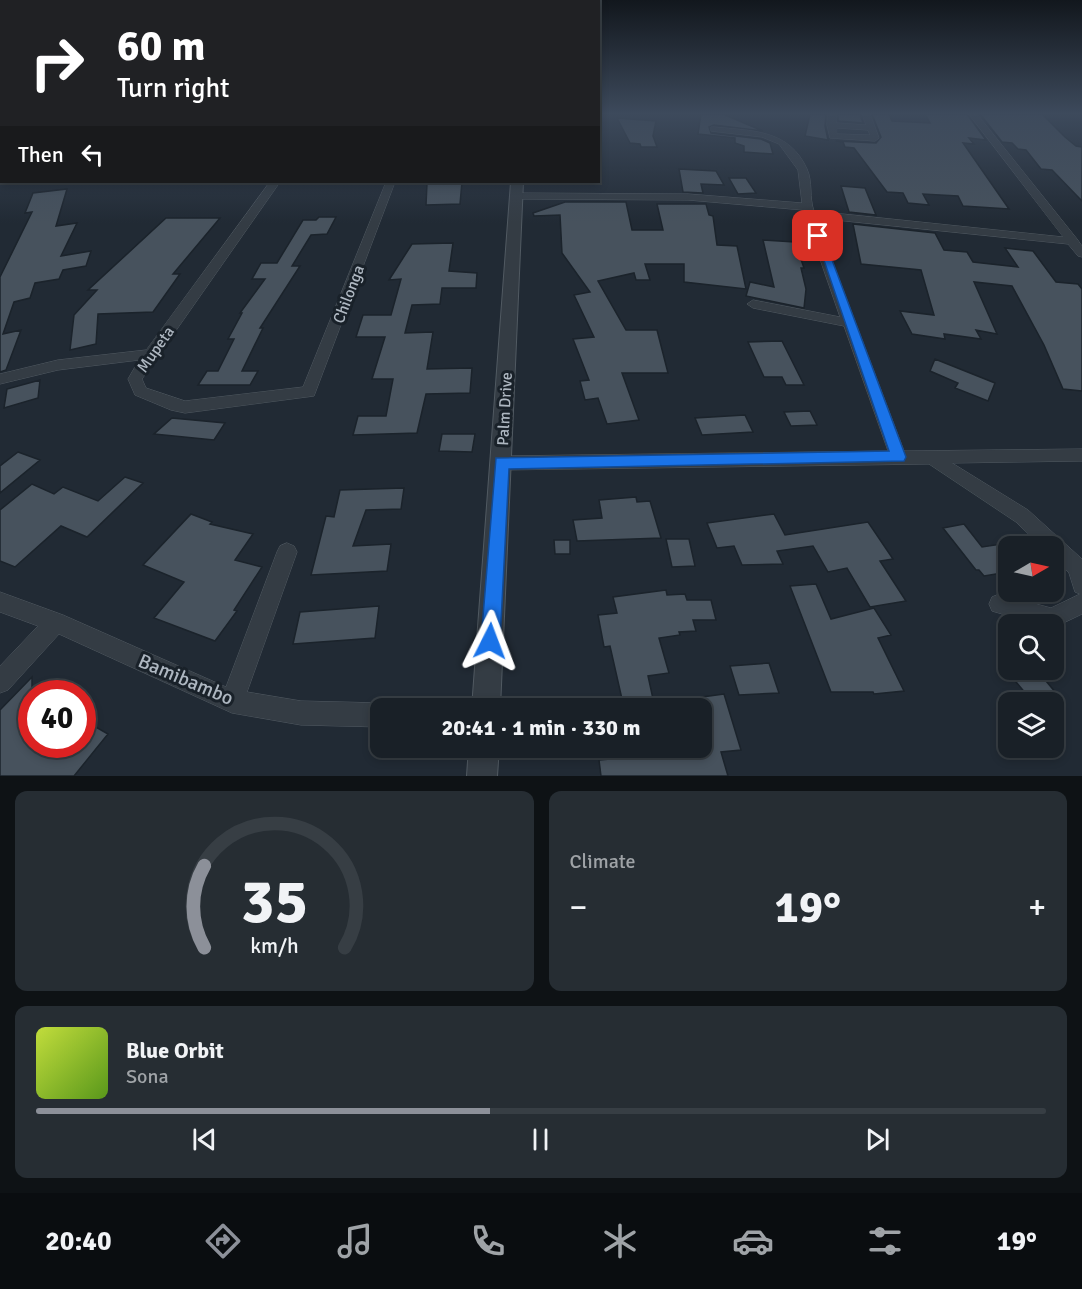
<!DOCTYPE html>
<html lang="en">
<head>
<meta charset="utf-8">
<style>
  :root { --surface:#192027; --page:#262d33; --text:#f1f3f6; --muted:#9fa3a7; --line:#373e44; --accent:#8c9099 }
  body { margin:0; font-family:Signika,sans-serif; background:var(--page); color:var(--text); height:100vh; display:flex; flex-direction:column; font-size:22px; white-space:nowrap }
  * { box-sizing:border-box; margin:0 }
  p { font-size:20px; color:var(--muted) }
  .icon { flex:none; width:33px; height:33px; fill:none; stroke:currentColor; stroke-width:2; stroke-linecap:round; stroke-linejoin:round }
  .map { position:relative; height:776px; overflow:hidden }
  .sheet { display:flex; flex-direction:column; gap:15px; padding:15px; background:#0e1215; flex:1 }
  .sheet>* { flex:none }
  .guide { position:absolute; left:0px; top:0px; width:600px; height:183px; box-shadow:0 3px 9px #0003,0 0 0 2px var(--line); background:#202124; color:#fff; overflow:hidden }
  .needle { width:39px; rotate:81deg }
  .buttons { position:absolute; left:998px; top:536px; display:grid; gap:12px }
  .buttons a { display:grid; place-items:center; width:66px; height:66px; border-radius:12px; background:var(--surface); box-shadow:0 3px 9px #0003,0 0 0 2px var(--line); font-size:30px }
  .speed { position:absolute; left:18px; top:680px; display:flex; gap:12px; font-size:30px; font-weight:700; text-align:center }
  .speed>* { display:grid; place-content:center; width:78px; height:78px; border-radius:50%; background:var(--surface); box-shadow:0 3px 9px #0003,0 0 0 2px var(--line); line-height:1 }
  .speed .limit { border:9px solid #d22; background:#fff; color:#111 }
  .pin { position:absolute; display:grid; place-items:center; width:51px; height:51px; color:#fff; margin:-26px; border-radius:12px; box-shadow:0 3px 9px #0006 }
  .me { position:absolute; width:66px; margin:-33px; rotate:3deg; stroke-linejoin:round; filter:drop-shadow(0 0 4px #0008) }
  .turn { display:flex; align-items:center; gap:21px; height:126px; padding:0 18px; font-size:27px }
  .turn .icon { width:78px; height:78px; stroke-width:2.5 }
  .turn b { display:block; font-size:42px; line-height:51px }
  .then { display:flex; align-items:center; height:57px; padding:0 18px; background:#0003; gap:12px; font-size:22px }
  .big { font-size:45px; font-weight:700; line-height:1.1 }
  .sheet .widget { flex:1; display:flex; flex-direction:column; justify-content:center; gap:9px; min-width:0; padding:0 21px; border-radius:12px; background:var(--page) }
  .sheet .dial { align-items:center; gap:0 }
  .dial svg { height:156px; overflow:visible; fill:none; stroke:var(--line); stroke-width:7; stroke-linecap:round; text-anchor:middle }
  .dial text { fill:var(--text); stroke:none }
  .song { display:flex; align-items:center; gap:18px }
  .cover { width:72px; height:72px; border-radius:9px; background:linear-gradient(135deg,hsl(70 70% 55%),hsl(90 70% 35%)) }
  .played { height:6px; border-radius:3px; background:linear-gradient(90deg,var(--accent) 45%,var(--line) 45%) }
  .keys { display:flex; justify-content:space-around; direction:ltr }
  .heat { display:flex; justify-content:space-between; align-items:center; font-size:33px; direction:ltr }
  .sheet .tiles { flex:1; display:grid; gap:15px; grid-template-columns:1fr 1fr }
  .widget:last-child { grid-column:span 2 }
  .trip { position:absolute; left:370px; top:698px; width:342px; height:60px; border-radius:12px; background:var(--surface); box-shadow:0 3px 9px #0003,0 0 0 2px var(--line); font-weight:700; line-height:60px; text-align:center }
  .tab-bar { display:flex; height:96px; justify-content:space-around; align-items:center; background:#0a0d10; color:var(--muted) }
  .tab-bar .icon { width:42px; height:42px }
  .tab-bar .active { color:var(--accent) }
  .tab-bar b { font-size:27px; color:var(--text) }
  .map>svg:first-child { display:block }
  .building { fill:#47525d; stroke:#1b232b; stroke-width:1.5 }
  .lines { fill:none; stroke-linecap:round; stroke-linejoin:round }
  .minor-casing { stroke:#515a62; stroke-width:1 }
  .tertiary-casing { stroke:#515a62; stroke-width:2 }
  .minor { fill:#343c44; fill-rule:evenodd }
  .tertiary { fill:#343c44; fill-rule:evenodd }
  .route { fill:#1a73e8; stroke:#114b97; stroke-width:1.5 }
  .labels { text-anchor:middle; stroke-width:6; stroke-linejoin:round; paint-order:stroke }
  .street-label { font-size:16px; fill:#aeb7c1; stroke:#192129 }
  .near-street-label { font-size:20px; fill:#aeb7c1; stroke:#192129 }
</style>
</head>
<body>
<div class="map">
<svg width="1082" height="776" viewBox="0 0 1082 776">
  <rect width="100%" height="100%" fill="#212a34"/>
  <path class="building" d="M701 114H723L763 131 714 125 709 127 711 133 761 139 770 143 773 154 744 152V146L735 143V138L698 134Z
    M810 114H826L825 126 828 140 805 136Z
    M838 114H860L863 123 838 121Z
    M872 114H889L892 121 930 123 925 114H967L986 140 969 138 974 144 963 143 1009 209 963 206 958 196 923 194 929 205 908 203 903 193 887 192 854 148 845 147 843 142 836 141 876 143 881 137Z
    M980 114H1042L1065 137 1076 146 1082 147V201L1052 170 1041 169 1026 150 1018 149 1012 143 1002 142Z
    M617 118 656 121 653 136 657 147H641L640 144 630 143Z
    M679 169 716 171 724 185 701 184 703 193 683 192Z
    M729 178H746L756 193 738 194Z
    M462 182 460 204 426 205 427 183Z
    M841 186 865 188 876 215 849 212Z
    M67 189 56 226 77 223 61 256 91 251 86 266 63 270 59 279 35 283 30 298 14 302 3 334 21 330 6 370 0 372V277L32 212 25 213 33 193Z
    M565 202H626L632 230H663L657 204H706L709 215 713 216 717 245 737 246 746 289 684 282V264H645L650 280H636L634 273 598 281 626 330H657L668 373H622L639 420 607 424 598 398 585 400 580 381 589 380 573 339 594 337 574 295 590 292 562 253 560 215 534 216 533 213Z
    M319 217H336L327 234 311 235 292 266H300L260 328H263L242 371H258L250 385H198L207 371H218L234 339H228L242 313H240L265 279H252L261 263H277L303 220H316Z
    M166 218H220L173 274H180L153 312 98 314 96 344 70 350 74 315 97 290H88Z
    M853 224 935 233 944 250 967 252 973 262 1018 267 1005 248 1033 251 1056 282 1078 284 1082 289V391L1063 389 1044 345 1012 286 974 282 997 334 976 330 981 339 944 334 945 339 912 334 900 311 934 315 921 270 861 264Z
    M763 240 795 242 804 268H801L806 289 804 308 746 296 750 282 774 287Z
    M453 243 449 271 477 273 476 288H442L440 304 412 305 405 333 433 332 427 369 472 368 470 393 426 394 417 433 353 435 358 416H386L393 379H372L385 337H356L363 315H391L401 279 389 280 412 244Z
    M782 341 804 385H786L782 377H764L748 342Z
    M935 359 995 383 988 401 955 388 958 383 930 371Z
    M40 380 38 398 4 408 7 389Z
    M810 411 817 425 791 426 784 412Z
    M745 415 753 432 702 435 695 418Z
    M172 418 225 423 214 440 154 434Z
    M442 434H475L472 452 439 451Z
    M18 452 40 460 0 493V466Z
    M125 477 143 483 87 537 61 526 15 567 0 561V510L32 484 54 494 63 487 98 501Z
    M404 488 401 509 366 510 353 546 391 544 387 571 311 575 326 516 334 517 340 490Z
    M636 497 637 502 650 501 661 538 577 541 573 520 602 518 599 500Z
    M191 514 212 522 210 524 253 534 235 560 262 567 234 610 237 611 215 641 154 618 184 582 143 565Z
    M774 514 785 535 868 522 893 559 880 561 906 601 870 607 847 568 828 572 813 546 777 551 783 564 742 565 734 546 717 548 707 523Z
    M964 524 982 547 1008 543V572L984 576 979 570H976L943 528Z
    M666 539H689L695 566 672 567Z
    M554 540H570V554H555Z
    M816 584 831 619 874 608 891 635 878 638 904 691 874 694 873 692H831L790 586Z
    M666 590 667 595 685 594 687 600H711L716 620H693L696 631 679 632 680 635 659 638 669 673 648 676 655 708H624L610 646 604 647 598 615 617 613 613 597Z
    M379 606 375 638 293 644 300 612Z
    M769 663 779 693 739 695 730 666Z
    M1032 669H1036L1056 693 1032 701 1011 676Z
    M32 677V744H82V719L108 734 74 776H0V710Z
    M724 694 741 750 721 752 728 776H601L599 760 621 758 620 747H702V697Z"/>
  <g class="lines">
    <defs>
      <path id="minor" d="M828 114H836V123L866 125 862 114H870L879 138 875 141 830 138 827 125ZM837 128 868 130 870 135 837 134Z
        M969 114H977L1077 239 1082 246V257L1078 256 1068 244 816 218 904 451 1082 449V461L952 463 1028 510 1082 559V614L1053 628V624H1036L992 611 989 604 992 597 999 594 1051 608 1080 594 1075 592 1069 573 1053 557V546H1041L1016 522 929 464 502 470 496 468 494 463 496 458 502 456 888 451 844 326 753 308 747 304 753 300 840 317 803 210 688 200 517 199 512 196 517 193 688 194 802 203 798 170 779 144 762 137 711 131V127H714C752 131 789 129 807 169 813 182 809 198 814 211L1063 237Z
        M2 175V182H4L0 184Z
        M270 182H280L142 379 146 388 185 401 303 387 386 182H395L314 396 185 413 171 410 135 395 128 379 139 360 58 370 0 384V374L58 360 146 350Z
        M287 543 294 546 297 552 247 692 301 701 381 703 390 708H381V727L301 725 232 713 59 634 8 690 0 693V666L38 626 0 612V592L63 615 226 687 277 552 280 546Z"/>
      <path id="tertiary" d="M511 182H523L500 708H472Z
        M469 747H499L497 776H467Z"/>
    </defs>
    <use href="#minor" class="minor-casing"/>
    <use href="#tertiary" class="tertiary-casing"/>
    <use href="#minor" class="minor"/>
    <use href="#tertiary" class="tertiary"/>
  </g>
  <linearGradient id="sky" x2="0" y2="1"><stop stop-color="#12171d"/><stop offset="0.51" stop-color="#3d4a5c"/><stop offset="1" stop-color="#3d4a5c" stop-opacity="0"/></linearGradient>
  <rect width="1082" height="223" fill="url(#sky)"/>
  <path class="route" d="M815 234 823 236 906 457 904 461 509 469 500 641 497 648 490 651 483 648 481 641 496 458 889 451Z"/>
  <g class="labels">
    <g class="street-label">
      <text transform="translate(348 294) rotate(-69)" y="6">Chilonga</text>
      <text transform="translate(155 349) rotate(-55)" y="6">Mupeta</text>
      <text transform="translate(504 409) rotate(-87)" y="6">Palm Drive</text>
    </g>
    <g class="near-street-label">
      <text transform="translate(186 679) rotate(23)" y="7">Bamibambo</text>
    </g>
  </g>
</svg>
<div class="buttons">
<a><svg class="needle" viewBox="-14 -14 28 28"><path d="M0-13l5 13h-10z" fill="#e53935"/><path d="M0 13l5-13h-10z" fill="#9fa3a7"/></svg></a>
<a><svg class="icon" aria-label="search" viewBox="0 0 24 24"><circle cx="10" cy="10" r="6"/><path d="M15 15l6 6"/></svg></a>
<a><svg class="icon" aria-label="layers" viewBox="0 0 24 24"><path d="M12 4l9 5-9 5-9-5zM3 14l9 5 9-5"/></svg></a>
</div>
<div class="speed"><div class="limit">40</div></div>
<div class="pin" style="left:818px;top:236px;background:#d93025"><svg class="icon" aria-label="arrive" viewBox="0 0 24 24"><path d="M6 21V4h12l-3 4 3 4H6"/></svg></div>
<svg class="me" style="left:490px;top:641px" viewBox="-20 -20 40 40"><path d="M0-17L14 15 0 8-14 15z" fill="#1a73e8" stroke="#fff" stroke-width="4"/></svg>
<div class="trip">20:41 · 1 min · 330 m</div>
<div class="guide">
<div class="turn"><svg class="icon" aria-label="right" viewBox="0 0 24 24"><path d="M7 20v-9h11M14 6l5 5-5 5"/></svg><div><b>60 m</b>Turn right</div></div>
<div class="then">Then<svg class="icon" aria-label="left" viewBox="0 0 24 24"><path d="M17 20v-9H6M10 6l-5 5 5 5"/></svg></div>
</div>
</div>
<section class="sheet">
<div class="tiles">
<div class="widget dial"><svg viewBox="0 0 100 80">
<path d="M14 69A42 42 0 1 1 86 69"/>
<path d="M14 69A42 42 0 0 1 14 27" stroke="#8c9099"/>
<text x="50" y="56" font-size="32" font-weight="700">35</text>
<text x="50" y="72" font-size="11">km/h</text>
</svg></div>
<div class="widget"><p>Climate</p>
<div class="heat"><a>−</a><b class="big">19°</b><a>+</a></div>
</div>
<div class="widget">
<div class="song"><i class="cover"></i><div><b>Blue Orbit</b><p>Sona</p></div></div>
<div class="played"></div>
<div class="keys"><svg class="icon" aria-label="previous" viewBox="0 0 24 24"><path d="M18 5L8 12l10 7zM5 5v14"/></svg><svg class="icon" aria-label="pause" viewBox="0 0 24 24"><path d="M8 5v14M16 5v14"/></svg><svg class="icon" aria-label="next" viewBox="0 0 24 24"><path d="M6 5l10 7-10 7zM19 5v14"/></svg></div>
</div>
</div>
</section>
<nav class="tab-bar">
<b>20:40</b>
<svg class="icon active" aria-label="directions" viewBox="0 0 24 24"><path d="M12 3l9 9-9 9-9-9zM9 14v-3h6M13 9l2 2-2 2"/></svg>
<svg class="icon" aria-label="music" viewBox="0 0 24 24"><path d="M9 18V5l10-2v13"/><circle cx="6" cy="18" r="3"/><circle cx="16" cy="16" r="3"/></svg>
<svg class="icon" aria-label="phone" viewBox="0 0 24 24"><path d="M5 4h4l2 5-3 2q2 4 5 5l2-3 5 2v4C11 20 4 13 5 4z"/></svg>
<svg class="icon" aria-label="climate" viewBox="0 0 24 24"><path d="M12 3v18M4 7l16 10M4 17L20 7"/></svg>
<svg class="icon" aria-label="car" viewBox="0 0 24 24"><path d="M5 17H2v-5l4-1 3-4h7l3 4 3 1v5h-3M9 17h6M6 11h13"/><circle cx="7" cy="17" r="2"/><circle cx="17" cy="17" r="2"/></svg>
<svg class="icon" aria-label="filters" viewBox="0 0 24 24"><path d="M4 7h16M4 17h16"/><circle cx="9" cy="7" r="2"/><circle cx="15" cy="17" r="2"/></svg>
<b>19°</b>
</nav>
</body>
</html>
